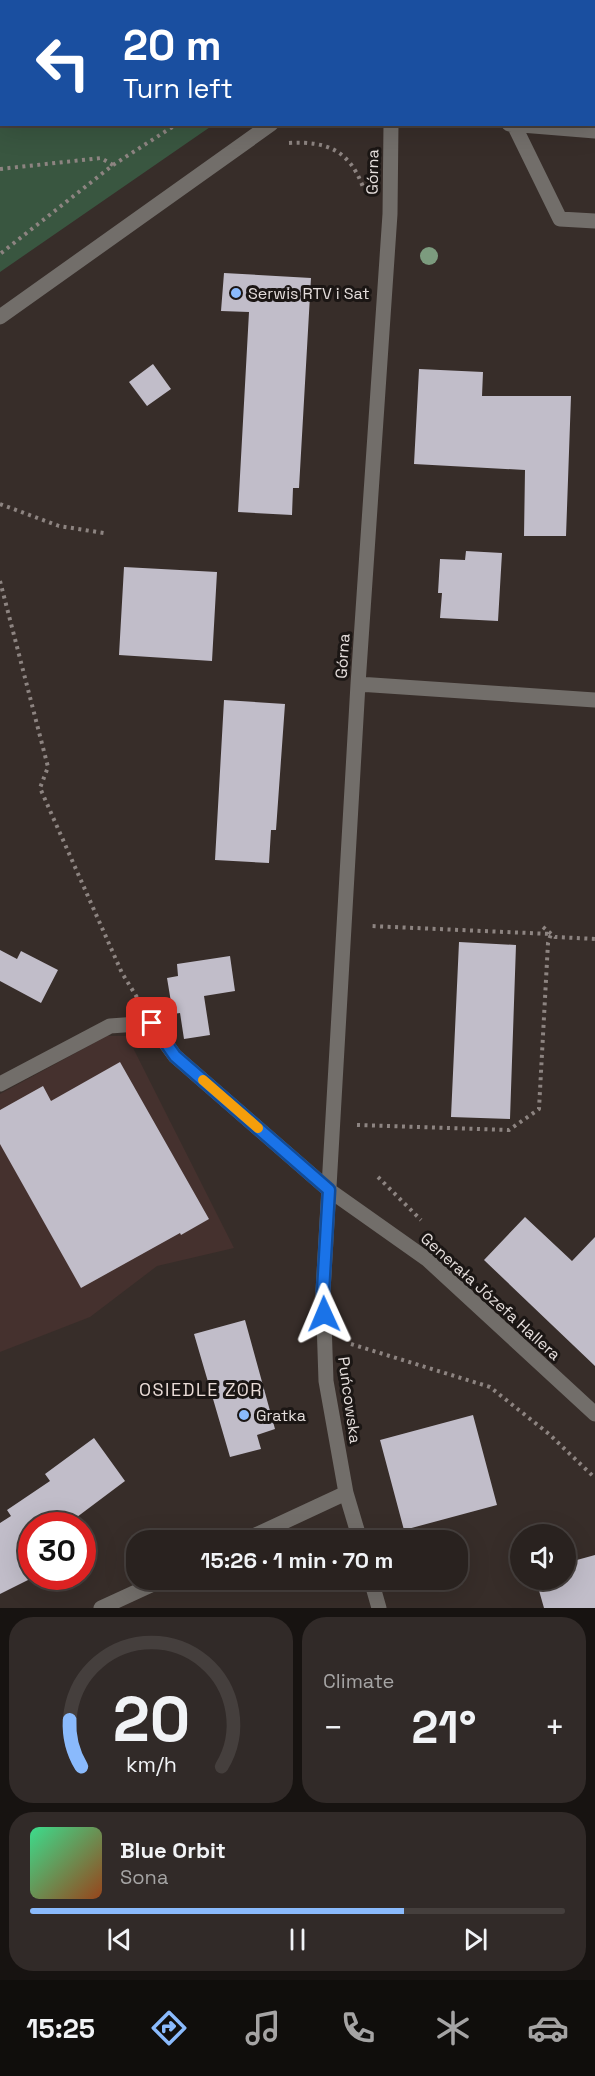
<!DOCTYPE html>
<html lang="en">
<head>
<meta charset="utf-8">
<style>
  :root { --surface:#29221f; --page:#312a28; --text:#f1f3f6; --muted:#a5a4a4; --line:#453f3d; --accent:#8abafc }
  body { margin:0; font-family:"Space Grotesk",sans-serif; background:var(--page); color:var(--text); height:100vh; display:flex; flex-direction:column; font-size:22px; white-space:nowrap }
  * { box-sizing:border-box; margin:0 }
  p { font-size:20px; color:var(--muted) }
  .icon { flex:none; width:33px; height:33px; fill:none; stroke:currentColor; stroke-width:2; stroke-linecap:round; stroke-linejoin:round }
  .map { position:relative; height:1608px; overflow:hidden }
  .details { display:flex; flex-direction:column; gap:9px; padding:9px; background:#171311; flex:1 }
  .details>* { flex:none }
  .top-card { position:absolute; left:0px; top:0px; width:596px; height:126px; box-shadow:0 6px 24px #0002,0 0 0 2px var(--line); background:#1a4fa0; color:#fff; overflow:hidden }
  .buttons { position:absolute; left:510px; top:1524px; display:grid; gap:12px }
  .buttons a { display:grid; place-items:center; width:66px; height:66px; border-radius:50%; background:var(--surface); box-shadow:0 6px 24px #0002,0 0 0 2px var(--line); font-size:30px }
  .speed { position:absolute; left:18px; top:1512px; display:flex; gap:12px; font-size:30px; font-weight:700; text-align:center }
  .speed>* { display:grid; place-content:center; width:78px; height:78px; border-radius:50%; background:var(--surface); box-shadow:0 6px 24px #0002,0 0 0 2px var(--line); line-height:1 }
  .speed .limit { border:9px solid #d22; background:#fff; color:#111 }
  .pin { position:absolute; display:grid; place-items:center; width:51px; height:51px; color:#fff; margin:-26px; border-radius:12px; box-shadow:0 3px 9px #0006 }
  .me { position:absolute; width:66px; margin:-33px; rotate:359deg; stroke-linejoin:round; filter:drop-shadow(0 0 4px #0008) }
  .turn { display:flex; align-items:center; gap:21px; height:126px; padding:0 24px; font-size:27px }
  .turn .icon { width:78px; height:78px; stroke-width:2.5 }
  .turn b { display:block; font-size:42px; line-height:51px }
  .big { font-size:45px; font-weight:700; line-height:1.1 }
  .details .card { flex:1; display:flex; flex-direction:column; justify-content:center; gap:9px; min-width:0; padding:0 21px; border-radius:24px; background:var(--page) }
  .details .dial { align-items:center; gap:0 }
  .dial svg { height:156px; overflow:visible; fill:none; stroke:var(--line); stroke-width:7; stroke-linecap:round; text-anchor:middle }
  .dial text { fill:var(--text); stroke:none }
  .song { display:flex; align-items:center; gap:18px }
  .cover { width:72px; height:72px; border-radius:9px; background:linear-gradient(135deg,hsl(150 70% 55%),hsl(20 70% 35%)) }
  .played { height:6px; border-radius:3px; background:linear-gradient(90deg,var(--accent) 70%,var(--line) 70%) }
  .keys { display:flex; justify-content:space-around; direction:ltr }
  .heat { display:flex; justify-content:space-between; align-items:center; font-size:33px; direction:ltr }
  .details .tiles { flex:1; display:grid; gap:9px; grid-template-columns:1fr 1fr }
  .card:last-child { grid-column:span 2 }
  .trip { position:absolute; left:126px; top:1530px; width:342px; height:60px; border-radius:24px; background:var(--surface); box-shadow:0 6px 24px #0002,0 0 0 2px var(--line); font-weight:700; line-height:60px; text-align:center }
  .tabs { display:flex; height:96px; justify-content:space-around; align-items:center; background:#100e0c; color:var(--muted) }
  .tabs .icon { width:42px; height:42px }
  .tabs .selected { color:var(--accent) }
  .tabs b { font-size:27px; color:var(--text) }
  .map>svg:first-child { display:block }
  .industrial { fill:#45312e }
  .green { fill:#395640 }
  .building { fill:#c1bdc9 }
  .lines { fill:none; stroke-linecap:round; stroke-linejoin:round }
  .path { stroke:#8d8481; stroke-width:4; stroke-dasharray:3 4.5; stroke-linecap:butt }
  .minor { stroke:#726e6a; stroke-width:15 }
  .tree { fill:#7c9b7e }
  .route-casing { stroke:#114b97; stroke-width:15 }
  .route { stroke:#1a73e8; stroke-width:10 }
  .slow { stroke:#f59e0b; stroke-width:10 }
  .poi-dot { fill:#8abafc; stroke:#1b1614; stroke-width:2 }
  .labels { text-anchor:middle; stroke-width:6; stroke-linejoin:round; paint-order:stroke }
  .street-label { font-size:16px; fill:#e5dedc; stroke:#1b1614 }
  .poi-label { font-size:16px; fill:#e5dedc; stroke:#1b1614; text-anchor:start }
  .neighbourhood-label { font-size:18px; letter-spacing:1.5px; fill:#ebddd8; stroke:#1b1614 }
</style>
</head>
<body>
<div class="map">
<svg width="595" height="1608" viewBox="0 0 595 1608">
  <rect width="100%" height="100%" fill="#372d29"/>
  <path class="industrial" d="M107 1036H127L234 1248 157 1266 90 1317 0 1352V1094Z"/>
  <path class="green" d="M0 0 248 1 2 2V124L213 125 0 272Z"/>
  <path class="building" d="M224 273 311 278 299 488H293L292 515 238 512 249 312 221 311Z
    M153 364 171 389 147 406 129 382Z
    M419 369 483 372 482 396H571L566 536H524L525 470 414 464Z
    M466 551 502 553 498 621 440 618 442 593H438L440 559 465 560Z
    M124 567 217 572 212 661 119 655Z
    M224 700 285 704 276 830H271L269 863 215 860Z
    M459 942 516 945 510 1119 451 1117Z
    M0 950 17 959 21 951 58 970 41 1003 0 981Z
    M230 956 235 991 204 996 210 1035 184 1039 180 1013 173 1014 167 978 178 976 177 964Z
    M120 1062 209 1219 181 1235 180 1233 81 1288 0 1144V1110L43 1086 51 1101Z
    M525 1217 572 1261 595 1237V1366L484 1260Z
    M245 1320 275 1429 257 1435 261 1449 230 1457 194 1334Z
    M473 1415 497 1505 404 1530 380 1440Z
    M94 1438 125 1481 65 1526H32V1576H36L0 1594V1523L11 1516 7 1510 50 1481 45 1474Z
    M595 1555V1608H544L536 1580H566V1563Z"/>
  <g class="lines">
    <path class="path" d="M42 0V2
      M211 0V2
      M0 49H2
      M289 143C327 141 349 150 363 187
      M113 165 177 124
      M0 169 101 158 113 165 0 254
      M0 504 59 526 104 533
      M0 581 48 767 40 788 122 973 138 999
      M543 927 555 937 595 939
      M357 1125 509 1130 539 1109 548 943 551 934 370 926
      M378 1177 421 1220
      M351 1344 490 1387 549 1434 595 1478"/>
    <path class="minor" d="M401 2V0
      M509 124 595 131
      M514 125 560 219 595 221
      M0 317 271 124
      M358 684 595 700
      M0 1084 110 1026 151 1023 175 1056 329 1190 428 1260 595 1414
      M245 1540 346 1493
      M360 1540 346 1493 326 1381 323 1291 358 684 390 214 391 124
      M371 1580 379 1608
      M101 1608 162 1580"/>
  </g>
  <circle class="tree" cx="429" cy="256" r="9"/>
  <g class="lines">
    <defs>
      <path id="route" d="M152 1023 175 1056 329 1190 323 1291 324 1314"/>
    </defs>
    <use href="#route" class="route-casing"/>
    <use href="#route" class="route"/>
    <path class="slow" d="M203 1080 258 1128"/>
  </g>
  <g class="poi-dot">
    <circle cx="236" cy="293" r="6"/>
    <circle cx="244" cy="1415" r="6"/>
  </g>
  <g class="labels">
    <g class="street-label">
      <text transform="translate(372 172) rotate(-89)" y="6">Górna</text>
      <text transform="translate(342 656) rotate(-86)" y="6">Górna</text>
      <text transform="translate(491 1296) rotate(42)" y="6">Generała Józefa Hallera</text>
      <text transform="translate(350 1400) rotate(82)" y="6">Puńcowska</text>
    </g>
    <g class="poi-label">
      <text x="248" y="299">Serwis RTV i Sat</text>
      <text x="256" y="1421">Gratka</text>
    </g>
    <g class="neighbourhood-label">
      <text x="201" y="1396">OSIEDLE ZOR</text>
    </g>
  </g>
</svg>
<div class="buttons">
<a><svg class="icon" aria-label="sound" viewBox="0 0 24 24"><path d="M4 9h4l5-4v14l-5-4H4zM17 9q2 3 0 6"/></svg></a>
</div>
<div class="speed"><div class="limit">30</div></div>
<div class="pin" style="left:152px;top:1023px;background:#d93025"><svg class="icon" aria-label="arrive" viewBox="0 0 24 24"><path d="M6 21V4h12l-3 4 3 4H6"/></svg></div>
<svg class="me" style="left:324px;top:1314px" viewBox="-20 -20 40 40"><path d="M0-17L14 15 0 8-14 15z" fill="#1a73e8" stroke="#fff" stroke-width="4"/></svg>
<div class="trip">15:26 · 1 min · 70 m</div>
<div class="top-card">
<div class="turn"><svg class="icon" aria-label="left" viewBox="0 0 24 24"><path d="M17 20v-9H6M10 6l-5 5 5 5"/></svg><div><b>20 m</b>Turn left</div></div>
</div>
</div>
<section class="details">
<div class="tiles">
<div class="card dial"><svg viewBox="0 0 100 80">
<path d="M14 69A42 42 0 1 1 86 69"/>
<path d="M14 69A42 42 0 0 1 8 45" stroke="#8abafc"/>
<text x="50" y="56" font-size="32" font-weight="700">20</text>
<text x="50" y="72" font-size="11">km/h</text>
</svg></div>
<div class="card"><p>Climate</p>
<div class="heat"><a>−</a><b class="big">21°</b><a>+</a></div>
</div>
<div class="card">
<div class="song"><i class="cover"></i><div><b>Blue Orbit</b><p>Sona</p></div></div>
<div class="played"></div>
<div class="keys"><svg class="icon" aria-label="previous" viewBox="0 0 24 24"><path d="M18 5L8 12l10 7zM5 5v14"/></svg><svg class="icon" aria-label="pause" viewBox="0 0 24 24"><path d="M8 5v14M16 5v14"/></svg><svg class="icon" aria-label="next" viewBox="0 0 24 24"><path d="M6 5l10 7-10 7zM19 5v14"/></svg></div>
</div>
</div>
</section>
<nav class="tabs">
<b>15:25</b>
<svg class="icon selected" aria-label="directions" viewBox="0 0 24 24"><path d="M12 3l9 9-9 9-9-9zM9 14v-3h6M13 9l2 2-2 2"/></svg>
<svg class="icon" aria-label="music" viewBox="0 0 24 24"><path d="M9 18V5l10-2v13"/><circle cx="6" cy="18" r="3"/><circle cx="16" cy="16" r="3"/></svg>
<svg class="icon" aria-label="phone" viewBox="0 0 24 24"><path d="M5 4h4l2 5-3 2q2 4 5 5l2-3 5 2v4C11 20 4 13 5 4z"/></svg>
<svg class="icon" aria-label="climate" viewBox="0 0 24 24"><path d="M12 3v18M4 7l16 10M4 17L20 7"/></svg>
<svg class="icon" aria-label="car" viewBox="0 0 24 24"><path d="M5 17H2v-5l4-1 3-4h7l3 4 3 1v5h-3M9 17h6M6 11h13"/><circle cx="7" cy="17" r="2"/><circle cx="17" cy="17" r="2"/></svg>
</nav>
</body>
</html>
